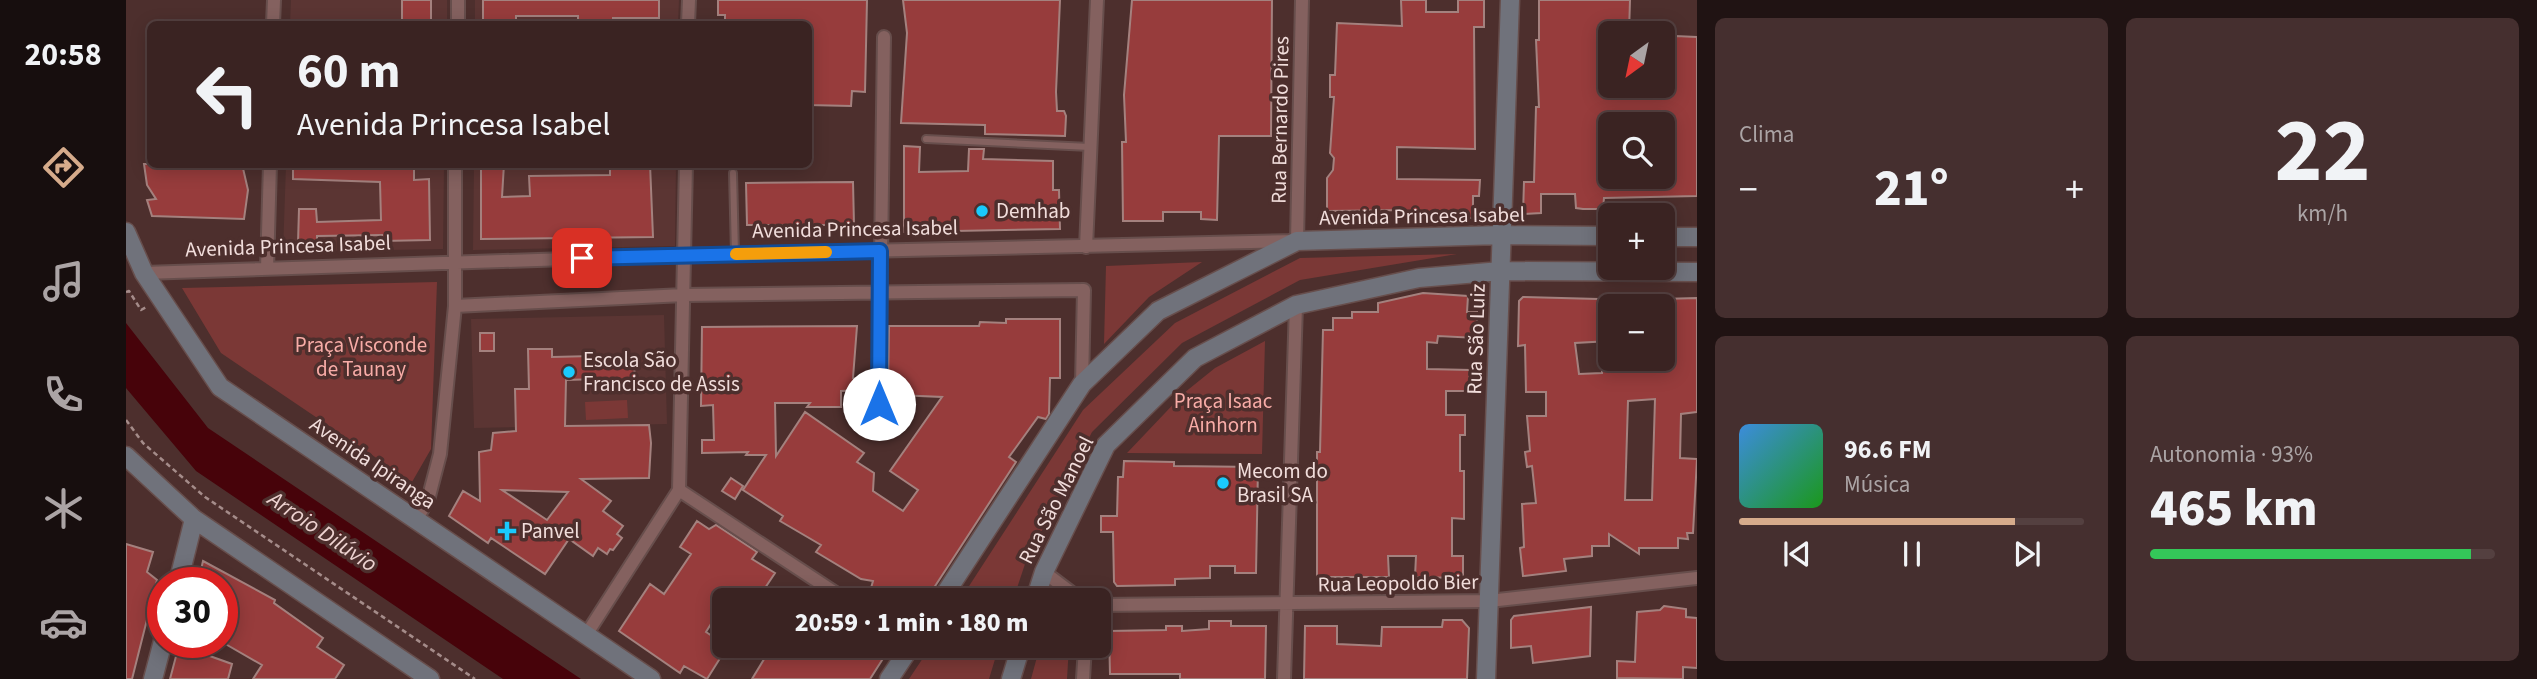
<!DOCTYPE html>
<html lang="pt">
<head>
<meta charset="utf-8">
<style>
  :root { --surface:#3a2322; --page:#452f2f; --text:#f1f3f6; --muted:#aba4a5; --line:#544040; --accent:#d6ab8b }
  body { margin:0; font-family:"Source Sans 3",sans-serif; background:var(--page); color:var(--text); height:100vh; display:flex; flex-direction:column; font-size:26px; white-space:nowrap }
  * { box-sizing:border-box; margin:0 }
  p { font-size:23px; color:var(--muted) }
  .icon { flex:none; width:38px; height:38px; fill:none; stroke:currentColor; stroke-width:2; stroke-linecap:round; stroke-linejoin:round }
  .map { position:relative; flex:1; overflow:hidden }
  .details { display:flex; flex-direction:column; gap:18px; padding:18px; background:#201313; width:840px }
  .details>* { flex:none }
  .hud { position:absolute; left:21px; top:21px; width:665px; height:147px; border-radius:10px; box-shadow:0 4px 18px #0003,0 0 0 2px var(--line); background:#3a2322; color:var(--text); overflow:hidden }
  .needle { width:46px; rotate:213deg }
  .buttons { position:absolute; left:1472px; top:21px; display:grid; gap:14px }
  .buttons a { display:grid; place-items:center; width:77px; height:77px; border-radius:10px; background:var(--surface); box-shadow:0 4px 18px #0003,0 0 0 2px var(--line); font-size:35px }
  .speed { position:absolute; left:21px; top:567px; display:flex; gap:14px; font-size:35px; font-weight:700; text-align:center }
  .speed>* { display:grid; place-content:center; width:91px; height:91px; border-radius:50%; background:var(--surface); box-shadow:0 4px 18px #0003,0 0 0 2px var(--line); line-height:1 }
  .speed .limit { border:10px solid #d22; background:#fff; color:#111 }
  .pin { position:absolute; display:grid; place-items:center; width:60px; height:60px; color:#fff; margin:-30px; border-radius:14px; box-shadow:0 4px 10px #0006 }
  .me { position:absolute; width:77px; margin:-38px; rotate:0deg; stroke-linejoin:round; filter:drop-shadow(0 0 5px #0008) }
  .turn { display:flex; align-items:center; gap:24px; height:147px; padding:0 35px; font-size:32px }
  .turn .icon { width:91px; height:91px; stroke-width:2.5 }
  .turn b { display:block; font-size:49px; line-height:60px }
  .big { font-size:52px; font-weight:800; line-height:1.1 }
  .details .tile { flex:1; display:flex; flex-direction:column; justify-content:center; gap:10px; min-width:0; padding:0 24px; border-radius:10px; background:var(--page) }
  .details .dial { align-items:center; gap:0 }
  .dial b { font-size:91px; line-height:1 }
  .song { display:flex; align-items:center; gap:21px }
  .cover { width:84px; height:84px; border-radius:10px; background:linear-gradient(135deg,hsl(210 70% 55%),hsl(120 70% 35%)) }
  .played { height:7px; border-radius:4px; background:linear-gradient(90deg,var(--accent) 80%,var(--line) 80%) }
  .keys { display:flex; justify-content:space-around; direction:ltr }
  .heat { display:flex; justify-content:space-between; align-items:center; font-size:38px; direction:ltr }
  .charge { height:10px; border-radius:5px; background:linear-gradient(90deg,#34c759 93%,var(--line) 0) }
  .details .tiles { flex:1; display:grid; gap:18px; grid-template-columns:repeat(2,1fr) }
  .trip { position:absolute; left:586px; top:588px; width:399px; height:70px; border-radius:10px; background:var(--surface); box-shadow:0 4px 18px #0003,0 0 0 2px var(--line); font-weight:800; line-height:70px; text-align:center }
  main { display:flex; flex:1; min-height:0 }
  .tab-bar { display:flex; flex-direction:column; width:126px; justify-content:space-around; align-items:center; background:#170e0e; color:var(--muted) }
  .tab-bar .icon { width:49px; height:49px }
  .tab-bar .active { color:var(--accent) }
  .tab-bar b { font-size:32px; color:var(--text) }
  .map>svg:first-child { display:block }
  .built { fill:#5b3533 }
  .green { fill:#7b3836 }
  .water { fill:#47030a }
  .building { fill:#973c3c; stroke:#a4817e; stroke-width:2; fill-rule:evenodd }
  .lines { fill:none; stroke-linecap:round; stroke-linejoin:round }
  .lane-casing { stroke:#674e4c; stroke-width:10 }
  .street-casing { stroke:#674e4c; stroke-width:16 }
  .secondary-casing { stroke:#674e4c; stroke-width:21 }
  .path { stroke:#a58c8a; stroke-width:2.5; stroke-dasharray:5 3.5; stroke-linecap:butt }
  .lane { stroke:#84615f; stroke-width:6 }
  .street { stroke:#84615f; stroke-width:12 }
  .secondary { stroke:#70727b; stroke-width:18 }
  .route-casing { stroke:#114b97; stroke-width:18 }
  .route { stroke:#1a73e8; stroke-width:12 }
  .slow { stroke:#f59e0b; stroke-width:12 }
  .poi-dot { fill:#1acafc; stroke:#4d2f2d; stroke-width:2.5 }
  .labels { text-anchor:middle; stroke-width:7; stroke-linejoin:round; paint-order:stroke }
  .street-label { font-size:21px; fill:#f1dddb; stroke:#4d2f2d }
  .poi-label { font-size:21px; fill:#f1dddb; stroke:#4d2f2d; text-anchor:start }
  .park-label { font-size:21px; fill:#f8aca7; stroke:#4d2f2d }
  .water-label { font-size:23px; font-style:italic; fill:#eed3d1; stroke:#4d2f2d }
</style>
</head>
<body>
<main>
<nav class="tab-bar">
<b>20:58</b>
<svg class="icon active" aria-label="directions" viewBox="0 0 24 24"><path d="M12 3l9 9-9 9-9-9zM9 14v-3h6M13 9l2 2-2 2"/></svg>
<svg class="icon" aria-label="music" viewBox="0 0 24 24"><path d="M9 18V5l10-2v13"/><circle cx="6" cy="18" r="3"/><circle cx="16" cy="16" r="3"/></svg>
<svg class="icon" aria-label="phone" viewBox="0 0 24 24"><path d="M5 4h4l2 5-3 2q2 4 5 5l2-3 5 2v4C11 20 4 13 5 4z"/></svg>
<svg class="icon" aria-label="climate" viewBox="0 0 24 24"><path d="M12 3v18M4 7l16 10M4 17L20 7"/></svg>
<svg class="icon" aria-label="car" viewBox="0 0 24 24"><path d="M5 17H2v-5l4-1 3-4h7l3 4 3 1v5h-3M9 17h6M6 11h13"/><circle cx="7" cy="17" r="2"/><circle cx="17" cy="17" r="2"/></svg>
</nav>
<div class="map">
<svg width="1571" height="679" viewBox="0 0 1571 679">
  <rect width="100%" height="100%" fill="#4d2f2d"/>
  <path class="built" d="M165 0H321V24H164Z
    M349 0H553L552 24H349Z
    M160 165H318L317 249 157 252Z
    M348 165H550L549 246 347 250Z
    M538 315 541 424 348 428 345 319Z"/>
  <path class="green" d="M1331 254 1174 280 1056 343 966 432 899 564 887 600H834L957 410 1049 323 1174 258Z
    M1076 262 1023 297 978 344 980 266Z
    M311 282 305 449 286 482 95 353 56 288Z
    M1139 341 1136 454 1001 453 1058 393 1089 368Z
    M501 400 502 418 460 420 459 402Z
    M805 646H873L863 679H783Z
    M914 646H943L941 679H905Z"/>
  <path class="water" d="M0 323 82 428 455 679H377L70 471 0 388Z"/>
  <path class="building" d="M276 0H305V24H276Z
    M357 0H533V18H487V24H452V16H390V24H357Z
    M592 0H741L739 92 726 91 725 106 682 105V24H599V15H592Z
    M777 0H934L930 92 931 111H938L940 116 939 136 859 134V125L775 123 781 33Z
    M1006 0H1146L1145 136H1093L1091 220 1075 219V212H1037V221H997L996 142H1000L998 95Z
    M1275 0H1300V12H1332V0H1358V27H1348L1349 149 1271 147V179L1354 180 1353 196H1347V218H1279V210L1201 211V178L1207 170 1208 158 1204 153 1208 97H1204V75H1209L1211 23 1276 26Z
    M1413 0H1504L1503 33H1484V52L1480 53 1481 92 1517 93V86H1536V51L1550 50V36L1571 37V196L1478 198 1477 209H1457L1450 208 1449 194H1415V213L1397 214 1398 182H1408L1410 107H1413L1410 40H1413ZM1484 124 1539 126 1536 177H1484Z
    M778 146 794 147 793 172 842 171 843 149H858L857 159 927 161V190H933L934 229 778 232Z
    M18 164H116L122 190 118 219 26 216 21 200 30 199 21 185Z
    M167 164H288V180L303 179 304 240 256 241V235L191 236V242L172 243 173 209H190L191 222 255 220 254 182 167 179Z
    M355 164H378L376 197 404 196 403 176 484 175V164H524L527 237 355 239Z
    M727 182 728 225H621L620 183Z
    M1297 293 1342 296 1341 312H1351V338L1312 336 1311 343 1301 342V369L1344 370 1343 391H1320V415H1339V435H1334V471H1338V519L1326 518V556H1337V578L1289 577 1290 556H1262L1263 577H1191V452H1194L1197 330H1207V318H1226V312H1252V303Z
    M1397 297 1472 299V314H1484V341L1449 343 1453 374 1476 373V359H1536V299L1571 298V412L1555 414 1554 458 1571 459 1567 533H1561L1562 539 1552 538V548H1513V554L1483 534V546H1466V556L1438 559 1440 571 1397 576 1394 548 1398 547 1396 504 1410 503 1406 466 1401 467 1399 452 1404 451 1401 416H1420V392H1400L1399 345 1392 346 1393 301ZM1529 399 1526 500H1499L1502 401Z
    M880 319H934V378H924L923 414 920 419 912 417 883 457 890 462 800 600H766L755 594 745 588 747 581 735 579 690 552 695 545 654 521 657 516 617 490 640 455H620L622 452 576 453V440H588L587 405 575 406 576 327 731 326 727 378 737 379 736 390 715 391V407H681L684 403H649L650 456 679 412 738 453 731 462 748 473 747 491 777 511 792 490 764 471 816 397 770 395 762 388 763 326H853L854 322 880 323Z
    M354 333H368V351H354Z
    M402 349H426V357L508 355 509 391H472L471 379 440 380 439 426 523 425 525 443 523 478 455 479 485 501 477 511 497 526 491 534 496 538 487 550 484 549 481 554 472 548 467 556 443 539 419 574 365 538 362 543 323 516 337 491 354 501 353 452 365 450 367 433 390 431 389 389H403ZM376 490 442 492 421 520Z
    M998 461 1048 462V466L1132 467 1130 573H1109V566H1084V578L1049 579V585L991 586 988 582 987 532H975V516H991L992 477H997Z
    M605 478 617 486 609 499 596 491Z
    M571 521 583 529 590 525 631 552 626 559 649 573 631 600H598V615L593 611 580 632 598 644V652L581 679 558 666 554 673 493 631 524 584 538 594 565 554 554 547Z
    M0 544 27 552 21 572 31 580 6 679H0Z
    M77 561 149 600 148 603 197 638 191 647 218 665 209 679H127L136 665 96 642V583H72Z
    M1538 606 1560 609V617L1571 618V668L1557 667V679L1491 678V661L1509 662 1511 612 1534 610Z
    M1465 607 1464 656 1407 663 1405 646 1385 648V620L1388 616Z
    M1317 620H1336L1343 628 1341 679H1178L1179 626H1211V644L1255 646 1256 627H1316Z
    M1083 621H1105V626H1140L1139 679H1054V674H984L983 631 1040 630V626H1056V631L1083 629Z
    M53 645 106 664 102 679H44Z
    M646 646H765L744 679H626Z"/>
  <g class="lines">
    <defs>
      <path id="lane" d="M800 139 964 147
        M607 173 609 254"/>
      <path id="street" d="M147 24 148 0
        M332 24V0
        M562 24 563 0
        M960 247 971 0
        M141 269 144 164
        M18 273 559 255 1171 241 1176 0
        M329 306 558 295 958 290 956 384
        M753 404 758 37
        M553 490 720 600
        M290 520 302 500 314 454 329 306V164
        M918 572 955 600
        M973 605 1363 601 1571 578
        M460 635 553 490 560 164
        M957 679 959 646
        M1158 679 1170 305"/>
      <path id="secondary" d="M0 232 18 273 94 387 525 679
        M1536 237H1571
        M0 456 68 519 304 679
        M52 583 68 519
        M815 600 956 384 1032 311 1171 241 1375 235 1484 236
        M909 600 918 572 980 445 1069 358 1170 305 1293 278 1375 271 1571 272
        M27 679 37 641
        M763 679 785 646
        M885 679 895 646
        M1360 679 1384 0"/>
    </defs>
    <use href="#lane" class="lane-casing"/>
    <use href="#street" class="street-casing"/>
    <use href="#secondary" class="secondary-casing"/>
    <path class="path" d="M0 292 3 291 15 310 22 306
      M0 420 17 443 79 497 349 679"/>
    <use href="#lane" class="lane"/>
    <use href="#street" class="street"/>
    <use href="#secondary" class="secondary"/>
  </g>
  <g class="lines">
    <defs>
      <path id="route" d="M456 258 754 251 753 404"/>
    </defs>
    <use href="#route" class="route-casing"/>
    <use href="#route" class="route"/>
    <path class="slow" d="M610 254 700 252"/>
  </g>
  <g class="poi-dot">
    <circle cx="856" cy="211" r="7"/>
    <circle cx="443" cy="372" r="7"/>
    <circle cx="1097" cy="483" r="7"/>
    <path d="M377.5 520.5h7v7h7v7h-7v7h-7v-7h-7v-7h7z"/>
  </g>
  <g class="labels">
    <g class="street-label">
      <text transform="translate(1154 120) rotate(-89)" y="7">Rua Bernardo Pires</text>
      <text transform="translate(1296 216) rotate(-1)" y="7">Avenida Princesa Isabel</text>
      <text transform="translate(729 229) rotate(-1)" y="7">Avenida Princesa Isabel</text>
      <text transform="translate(162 246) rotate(-2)" y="7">Avenida Princesa Isabel</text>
      <text transform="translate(1350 339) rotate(-88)" y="7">Rua São Luiz</text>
      <text transform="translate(247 463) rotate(34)" y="7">Avenida Ipiranga</text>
      <text transform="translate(930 500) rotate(-63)" y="7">Rua São Manoel</text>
      <text transform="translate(1272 583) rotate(-1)" y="7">Rua Leopoldo Bier</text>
    </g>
    <g class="poi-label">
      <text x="870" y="218">Demhab</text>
      <text x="457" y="367">Escola São<tspan x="457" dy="24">Francisco de Assis</tspan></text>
      <text x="1111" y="478">Mecom do<tspan x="1111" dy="24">Brasil SA</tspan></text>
      <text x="395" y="538">Panvel</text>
    </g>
    <g class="park-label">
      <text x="235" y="352">Praça Visconde<tspan x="235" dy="24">de Taunay</tspan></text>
      <text x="1097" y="408">Praça Isaac<tspan x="1097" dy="24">Ainhorn</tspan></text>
    </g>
    <g class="water-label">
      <text transform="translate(197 531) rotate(34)" y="8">Arroio Dilúvio</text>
    </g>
  </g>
</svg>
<div class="buttons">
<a><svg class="needle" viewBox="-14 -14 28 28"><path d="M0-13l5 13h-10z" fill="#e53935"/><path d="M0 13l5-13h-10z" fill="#aba4a5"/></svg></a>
<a><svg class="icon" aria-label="search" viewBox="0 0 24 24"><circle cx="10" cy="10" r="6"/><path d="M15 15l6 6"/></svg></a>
<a>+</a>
<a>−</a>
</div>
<div class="speed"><div class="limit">30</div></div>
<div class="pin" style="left:456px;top:258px;background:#d93025"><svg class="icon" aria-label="arrive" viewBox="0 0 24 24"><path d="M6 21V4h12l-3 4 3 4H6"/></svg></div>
<svg class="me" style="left:753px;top:404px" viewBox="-20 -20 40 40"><circle r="19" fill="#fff"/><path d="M0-13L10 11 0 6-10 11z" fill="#1a73e8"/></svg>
<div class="trip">20:59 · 1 min · 180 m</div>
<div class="hud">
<div class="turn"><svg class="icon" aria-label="left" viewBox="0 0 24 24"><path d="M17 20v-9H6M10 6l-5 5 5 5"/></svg><div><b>60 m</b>Avenida Princesa Isabel</div></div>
</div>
</div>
<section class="details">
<div class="tiles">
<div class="tile"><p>Clima</p>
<div class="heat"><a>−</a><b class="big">21°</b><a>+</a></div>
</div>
<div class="tile dial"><b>22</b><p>km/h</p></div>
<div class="tile">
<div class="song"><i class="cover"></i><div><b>96.6 FM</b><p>Música</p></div></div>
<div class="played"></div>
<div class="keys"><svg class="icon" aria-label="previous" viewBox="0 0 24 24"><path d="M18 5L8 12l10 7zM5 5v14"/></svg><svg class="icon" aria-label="pause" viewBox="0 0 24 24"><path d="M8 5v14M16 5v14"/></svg><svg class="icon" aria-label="next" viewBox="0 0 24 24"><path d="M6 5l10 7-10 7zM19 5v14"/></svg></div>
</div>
<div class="tile"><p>Autonomia · 93%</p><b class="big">465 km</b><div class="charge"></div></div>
</div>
</section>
</main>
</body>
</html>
